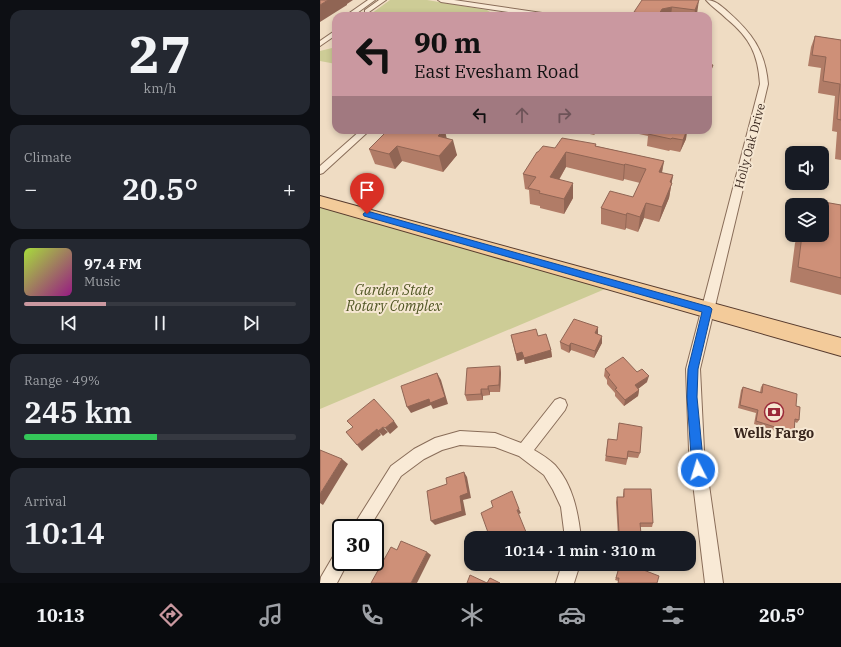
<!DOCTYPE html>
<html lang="en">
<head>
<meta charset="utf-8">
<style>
  :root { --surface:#171b24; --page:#242831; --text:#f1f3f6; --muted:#9ea1a6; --line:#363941; --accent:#ca98a0 }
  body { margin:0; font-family:"IBM Plex Serif",serif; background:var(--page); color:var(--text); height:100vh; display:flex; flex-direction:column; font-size:15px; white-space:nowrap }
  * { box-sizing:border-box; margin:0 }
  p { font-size:13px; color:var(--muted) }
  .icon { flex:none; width:22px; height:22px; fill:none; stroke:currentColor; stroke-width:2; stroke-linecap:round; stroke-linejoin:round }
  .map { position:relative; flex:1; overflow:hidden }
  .drawer { display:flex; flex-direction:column; gap:10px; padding:10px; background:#0d0f14; width:320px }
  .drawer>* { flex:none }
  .hud { position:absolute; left:12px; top:12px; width:380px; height:122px; border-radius:12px; box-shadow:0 2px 6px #0003; background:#ca98a0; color:#111; overflow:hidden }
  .buttons { position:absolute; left:465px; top:146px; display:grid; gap:8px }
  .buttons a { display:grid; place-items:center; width:44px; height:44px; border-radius:8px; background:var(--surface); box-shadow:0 2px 6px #0003; font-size:20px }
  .speed { position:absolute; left:12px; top:519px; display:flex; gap:8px; font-size:20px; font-weight:700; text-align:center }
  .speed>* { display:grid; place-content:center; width:52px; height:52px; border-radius:50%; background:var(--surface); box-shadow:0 2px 6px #0003; line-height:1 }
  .speed .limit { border:2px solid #111; border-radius:6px; background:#fff; color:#111 }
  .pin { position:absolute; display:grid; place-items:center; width:34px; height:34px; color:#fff; margin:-41px -17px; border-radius:50% 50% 50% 0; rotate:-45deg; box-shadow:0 0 4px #0007 }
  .pin .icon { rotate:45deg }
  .me { position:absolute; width:44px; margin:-22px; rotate:355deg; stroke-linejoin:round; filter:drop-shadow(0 0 3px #0008) }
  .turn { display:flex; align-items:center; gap:14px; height:84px; padding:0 16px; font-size:18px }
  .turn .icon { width:52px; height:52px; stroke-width:2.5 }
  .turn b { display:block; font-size:28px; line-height:34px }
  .lanes { display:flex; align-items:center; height:38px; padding:0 16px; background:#0003; justify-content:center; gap:20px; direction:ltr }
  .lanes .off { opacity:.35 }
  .big { font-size:30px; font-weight:600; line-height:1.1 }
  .drawer .widget { flex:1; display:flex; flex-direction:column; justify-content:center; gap:6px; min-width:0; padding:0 14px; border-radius:12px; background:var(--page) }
  .drawer .dial { align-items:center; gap:0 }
  .dial b { font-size:52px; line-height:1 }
  .song { display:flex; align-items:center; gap:12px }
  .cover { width:48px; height:48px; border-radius:6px; background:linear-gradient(135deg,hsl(80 70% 55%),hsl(310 70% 35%)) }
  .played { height:4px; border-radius:2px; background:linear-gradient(90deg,var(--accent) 30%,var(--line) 30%) }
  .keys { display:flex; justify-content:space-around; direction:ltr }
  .heat { display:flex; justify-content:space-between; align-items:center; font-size:22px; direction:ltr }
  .charge { height:6px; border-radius:3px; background:linear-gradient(90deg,#34c759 49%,var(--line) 0) }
  .trip { position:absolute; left:144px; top:531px; width:232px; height:40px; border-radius:12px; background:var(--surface); box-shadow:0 2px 6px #0003; font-weight:600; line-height:40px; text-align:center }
  .tab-bar { display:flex; height:64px; justify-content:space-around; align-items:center; background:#090b0e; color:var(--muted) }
  .tab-bar .icon { width:28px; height:28px }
  .tab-bar .active { color:var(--accent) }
  .tab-bar b { font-size:18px; color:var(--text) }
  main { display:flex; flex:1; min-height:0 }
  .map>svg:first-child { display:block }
  .green { fill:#cdcc96 }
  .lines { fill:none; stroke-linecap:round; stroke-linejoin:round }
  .street-casing { stroke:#896d59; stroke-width:2 }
  .primary-casing { stroke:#573b2e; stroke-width:2 }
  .street { fill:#f9ead6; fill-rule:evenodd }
  .primary { fill:#f3cb9a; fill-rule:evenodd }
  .wall { fill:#b17c67 }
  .shaded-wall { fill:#906554 }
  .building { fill:#ce9078; stroke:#906554 }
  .route { fill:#1a73e8; stroke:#114b97 }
  .labels { text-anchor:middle; stroke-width:4; stroke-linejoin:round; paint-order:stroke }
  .far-street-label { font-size:12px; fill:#39271e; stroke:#f6e7d2 }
  .park-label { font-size:14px; font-style:italic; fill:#505624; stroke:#f6e7d2 }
  .poi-label { font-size:14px; font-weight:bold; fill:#39271e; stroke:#f6e7d2 }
</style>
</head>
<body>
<main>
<section class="drawer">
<div class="widget dial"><b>27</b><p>km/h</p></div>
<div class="widget"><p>Climate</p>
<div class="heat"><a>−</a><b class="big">20.5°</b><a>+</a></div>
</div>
<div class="widget">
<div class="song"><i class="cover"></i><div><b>97.4 FM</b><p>Music</p></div></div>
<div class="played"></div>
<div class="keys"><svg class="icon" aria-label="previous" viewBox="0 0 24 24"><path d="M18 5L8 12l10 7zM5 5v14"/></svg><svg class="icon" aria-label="pause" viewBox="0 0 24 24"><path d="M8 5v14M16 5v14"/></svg><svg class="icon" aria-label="next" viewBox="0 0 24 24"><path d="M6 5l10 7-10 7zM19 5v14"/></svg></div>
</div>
<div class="widget"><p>Range · 49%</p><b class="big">245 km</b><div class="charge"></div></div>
<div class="widget"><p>Arrival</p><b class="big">10:14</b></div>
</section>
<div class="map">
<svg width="521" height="583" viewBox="0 0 521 583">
  <rect width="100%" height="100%" fill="#efdcc3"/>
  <path class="green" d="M70 0H107L167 10 170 12 166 16H48Z
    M16 47V64L0 61V51Z
    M0 201 297 284 0 409Z"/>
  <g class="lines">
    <defs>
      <path id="street" d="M48 0H55L33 16H25Z
        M59 0H66L49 12H45V10Z
        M118 0H134L229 14 232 16H215L121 2Z
        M386 0C395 0 400 5 407 11 432 33 445 50 448 84L380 369 384 450 403 583H385L369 450 366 369 440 84C438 54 430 38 407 19 400 12 392 7 386 0Z
        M16 30V35L0 46V41Z
        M41 130H50L3 173 0 174V166Z
        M240 398 245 400 247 405 245 410 214 450C221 454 229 459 235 465 253 485 258 512 261 538H245L241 507 233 490 224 475 199 456 175 447 140 445 122 450 104 459 81 476 49 528H32L71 466 94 449 115 438 140 431 175 433 201 443 235 400Z
        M21 550V562H28L17 583H0L1 577 15 553Z
        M242 564H260L254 583H236Z"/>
      <path id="primary" d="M0 196 521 338V356L0 207Z"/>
    </defs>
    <use href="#street" class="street-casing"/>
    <use href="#primary" class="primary-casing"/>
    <use href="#street" class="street"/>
    <use href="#primary" class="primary"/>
  </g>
  <path class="wall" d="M376 0 377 14 376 16H313L314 12Z
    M495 36 521 40V160L515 159 517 132 512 131 515 96 498 93 501 68 488 66 491 47Z
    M253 130H277L274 135Z
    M319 130H367L366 139 360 152 350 150 349 151 327 146 328 136 319 134Z
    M127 138 137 155 123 172 82 161 75 169 55 164 49 149Z
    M276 144V146L344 161 342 173 353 175 349 198 339 222 324 218 318 232 306 228 305 230 281 224V208L313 197 320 183 304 179 303 181 246 167 239 180 253 198 244 214 220 208V206L210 204 209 190 205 189 203 174 218 152 235 148Z
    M504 202 521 205V295L470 282 475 243 479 235H502V206Z
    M278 327V334L282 343 274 358 257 352 251 350 249 353 241 349 240 342Z
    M191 335 218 336 231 350 232 357 205 364 204 359 197 361Z
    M180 366 181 373 180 392H170V395L163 396V400L147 401 145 395Z
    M285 369 317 372 327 382 318 389 319 390 318 396 304 406 295 396V393L287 384V380L284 376Z
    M443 384 476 406 479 420 477 423 475 422 474 433 472 436 434 424 436 413 418 408 421 390 423 387 440 392 441 387Z
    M288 439 320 453 318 458 308 457 306 465 285 461Z
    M304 489 333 523 332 527H320L321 534 319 537H298L296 502 297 497H303V494Z
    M300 564 321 569 337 583H298V581L295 580Z"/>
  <path class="shaded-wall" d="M8 0H33L27 4V5L0 22V5Z
    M379 0 377 14 376 16H374L375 10Z
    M352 7 351 16H338L342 9Z
    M393 65 390 76 388 81 389 73Z
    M125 130 128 145 118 136Z
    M274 130H277L274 135Z
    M367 130 366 139 360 152 363 140Z
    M133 140 137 155 123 172 119 156Z
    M77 146 82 161 75 169 69 154Z
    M246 152V167L231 193 230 177Z
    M344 161 341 176 339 172Z
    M305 164 304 179 303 181 304 165Z
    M353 175 349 198 339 222 342 207 350 182Z
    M253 183V198L244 214V199Z
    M326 203 324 218 318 232 320 217Z
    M307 213 306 228 305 230 306 215Z
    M278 327V335L275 333Z
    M282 336V343L274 358 275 351Z
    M251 343V350L249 353V346Z
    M231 350 232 357 205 364 204 358Z
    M202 352 204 359 197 361 196 354Z
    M180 366 181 373 180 392 179 385Z
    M117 373 121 380 128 404 113 409 111 405 91 413 87 407Z
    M329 376 327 382 314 392 315 385Z
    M168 386 170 392V395L168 389Z
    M161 389 163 396V400L161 394Z
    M319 390 318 396 304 406 305 400Z
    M74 421 78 427 70 434 65 428Z
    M63 427 68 432 63 436 58 431Z
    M57 429 61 435 42 451 37 445Z
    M22 459 28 464 3 505 0 503V494Z
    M144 472 147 477 151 498 143 500 146 515 115 525 111 521Z
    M199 509 201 513 199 514 197 510Z
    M206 532 208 536 204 538H195Z
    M107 552 111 555 97 583H91Z"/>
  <path class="building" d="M0 0H8L0 5Z
    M322 0H379L375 10 352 7 342 9 338 16 314 12Z
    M495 36 521 40V120L517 119 520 84 503 81 506 57 492 55Z
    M388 64 393 65 389 73H388Z
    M68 130H91L102 133 104 130H124L118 136 133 140 119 156 77 146 69 154 49 149Z
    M330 130H367L363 140 352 138 351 139 328 134Z
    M242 138 276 144 275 146 344 161 339 172 353 175 350 182 352 183 342 207 326 203 320 217 307 213 306 215 281 208 290 191 313 197 326 169 305 164 304 165 246 152 230 177 253 183 244 199 219 193 220 191 208 188 216 177 203 174 217 152H218L223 146 235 148Z
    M504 202 521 205V278L478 267 482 235H502V225Z
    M254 319 278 327 275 333 282 336 275 351 251 343 249 346 240 342Z
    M216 329 218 336 226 334 231 350 204 358 202 352 196 354 191 335Z
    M303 357 317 372 322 369 329 376 315 385 319 390 305 400 295 389 297 388 288 377 290 375 285 369Z
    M180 366 179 385 168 386V389H161V394L145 395 147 368Z
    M117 373 125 397 110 403 109 399 87 407 81 386Z
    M443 384 477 394 476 406 480 407 479 420 475 419 474 433 436 421 438 410 420 405 423 387 442 393Z
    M54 399 74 421 65 428 63 427 58 431 57 429 37 445 26 432 33 427 27 421Z
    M299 423 322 427 320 453 308 451 307 459 286 456 288 439 297 440Z
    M0 450 22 459 0 494Z
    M144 472 148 493 140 496 142 511 111 521 107 491 127 484 126 478Z
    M304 489H331L333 523H320L321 534 299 533 297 497H304Z
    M192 491 199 509 197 510 206 532 195 538H170L161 513 173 507 171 501Z
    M81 541 107 552 91 583H51L71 547 77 550Z
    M300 564H319L322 565 321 569 339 576 337 583H298L299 578H296Z
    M150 575 167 583 170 578 180 583H147Z"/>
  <path class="route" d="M47 211 390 307 392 309 378 369 377 397 384 470 382 474 378 476 374 474 372 470 367 397 368 369 382 312 44 216 43 214Z"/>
  <defs>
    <symbol id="bank-ring" viewBox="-11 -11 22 22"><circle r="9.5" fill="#f6e7d2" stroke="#9a2838" stroke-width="1.5"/><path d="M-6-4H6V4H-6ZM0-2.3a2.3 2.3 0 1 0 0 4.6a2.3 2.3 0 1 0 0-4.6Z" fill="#9a2838"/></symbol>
  </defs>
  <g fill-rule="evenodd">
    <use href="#bank-ring" x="443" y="401" width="22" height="22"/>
  </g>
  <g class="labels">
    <g class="far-street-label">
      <text transform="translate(430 146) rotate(-75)" y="4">Holly Oak Drive</text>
    </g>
    <g class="park-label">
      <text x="74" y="295">Garden State<tspan x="74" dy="16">Rotary Complex</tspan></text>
    </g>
    <g class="poi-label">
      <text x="454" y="438">Wells Fargo</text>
    </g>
  </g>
</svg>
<div class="buttons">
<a><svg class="icon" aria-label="sound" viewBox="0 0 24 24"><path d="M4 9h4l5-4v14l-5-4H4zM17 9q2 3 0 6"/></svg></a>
<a><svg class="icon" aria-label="layers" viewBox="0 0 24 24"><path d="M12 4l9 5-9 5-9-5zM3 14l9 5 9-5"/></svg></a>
</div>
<div class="speed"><div class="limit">30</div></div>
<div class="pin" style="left:47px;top:214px;background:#d93025"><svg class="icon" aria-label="arrive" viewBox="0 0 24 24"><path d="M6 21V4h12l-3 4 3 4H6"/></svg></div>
<svg class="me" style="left:378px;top:470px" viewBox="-20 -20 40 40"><circle r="17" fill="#1a73e8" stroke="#fff" stroke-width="3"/><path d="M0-11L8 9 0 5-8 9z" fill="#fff"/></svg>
<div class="trip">10:14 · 1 min · 310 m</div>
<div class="hud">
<div class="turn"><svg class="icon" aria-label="left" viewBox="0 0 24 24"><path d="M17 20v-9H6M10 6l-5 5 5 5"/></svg><div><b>90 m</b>East Evesham Road</div></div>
<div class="lanes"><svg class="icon" aria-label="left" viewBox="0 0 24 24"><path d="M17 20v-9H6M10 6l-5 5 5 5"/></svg><svg class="icon off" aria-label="ahead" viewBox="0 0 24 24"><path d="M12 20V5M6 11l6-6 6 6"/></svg><svg class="icon off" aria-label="right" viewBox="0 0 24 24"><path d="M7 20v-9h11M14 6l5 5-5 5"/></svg></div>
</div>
</div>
</main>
<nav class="tab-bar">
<b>10:13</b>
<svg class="icon active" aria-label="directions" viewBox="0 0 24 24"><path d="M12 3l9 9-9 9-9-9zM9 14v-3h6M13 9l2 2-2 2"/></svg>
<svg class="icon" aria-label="music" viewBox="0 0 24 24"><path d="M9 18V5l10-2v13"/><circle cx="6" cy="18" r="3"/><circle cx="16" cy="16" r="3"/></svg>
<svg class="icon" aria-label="phone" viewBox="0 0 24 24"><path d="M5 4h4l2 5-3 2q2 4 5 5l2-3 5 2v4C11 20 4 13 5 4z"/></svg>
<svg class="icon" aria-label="climate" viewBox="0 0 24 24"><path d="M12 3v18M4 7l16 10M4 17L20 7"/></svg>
<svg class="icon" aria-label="car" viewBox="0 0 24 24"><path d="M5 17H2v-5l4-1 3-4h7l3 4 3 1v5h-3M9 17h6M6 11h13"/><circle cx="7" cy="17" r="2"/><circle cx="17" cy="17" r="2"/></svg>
<svg class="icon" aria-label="filters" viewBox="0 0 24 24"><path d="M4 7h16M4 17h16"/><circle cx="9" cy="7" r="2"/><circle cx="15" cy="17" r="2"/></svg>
<b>20.5°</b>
</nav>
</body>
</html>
